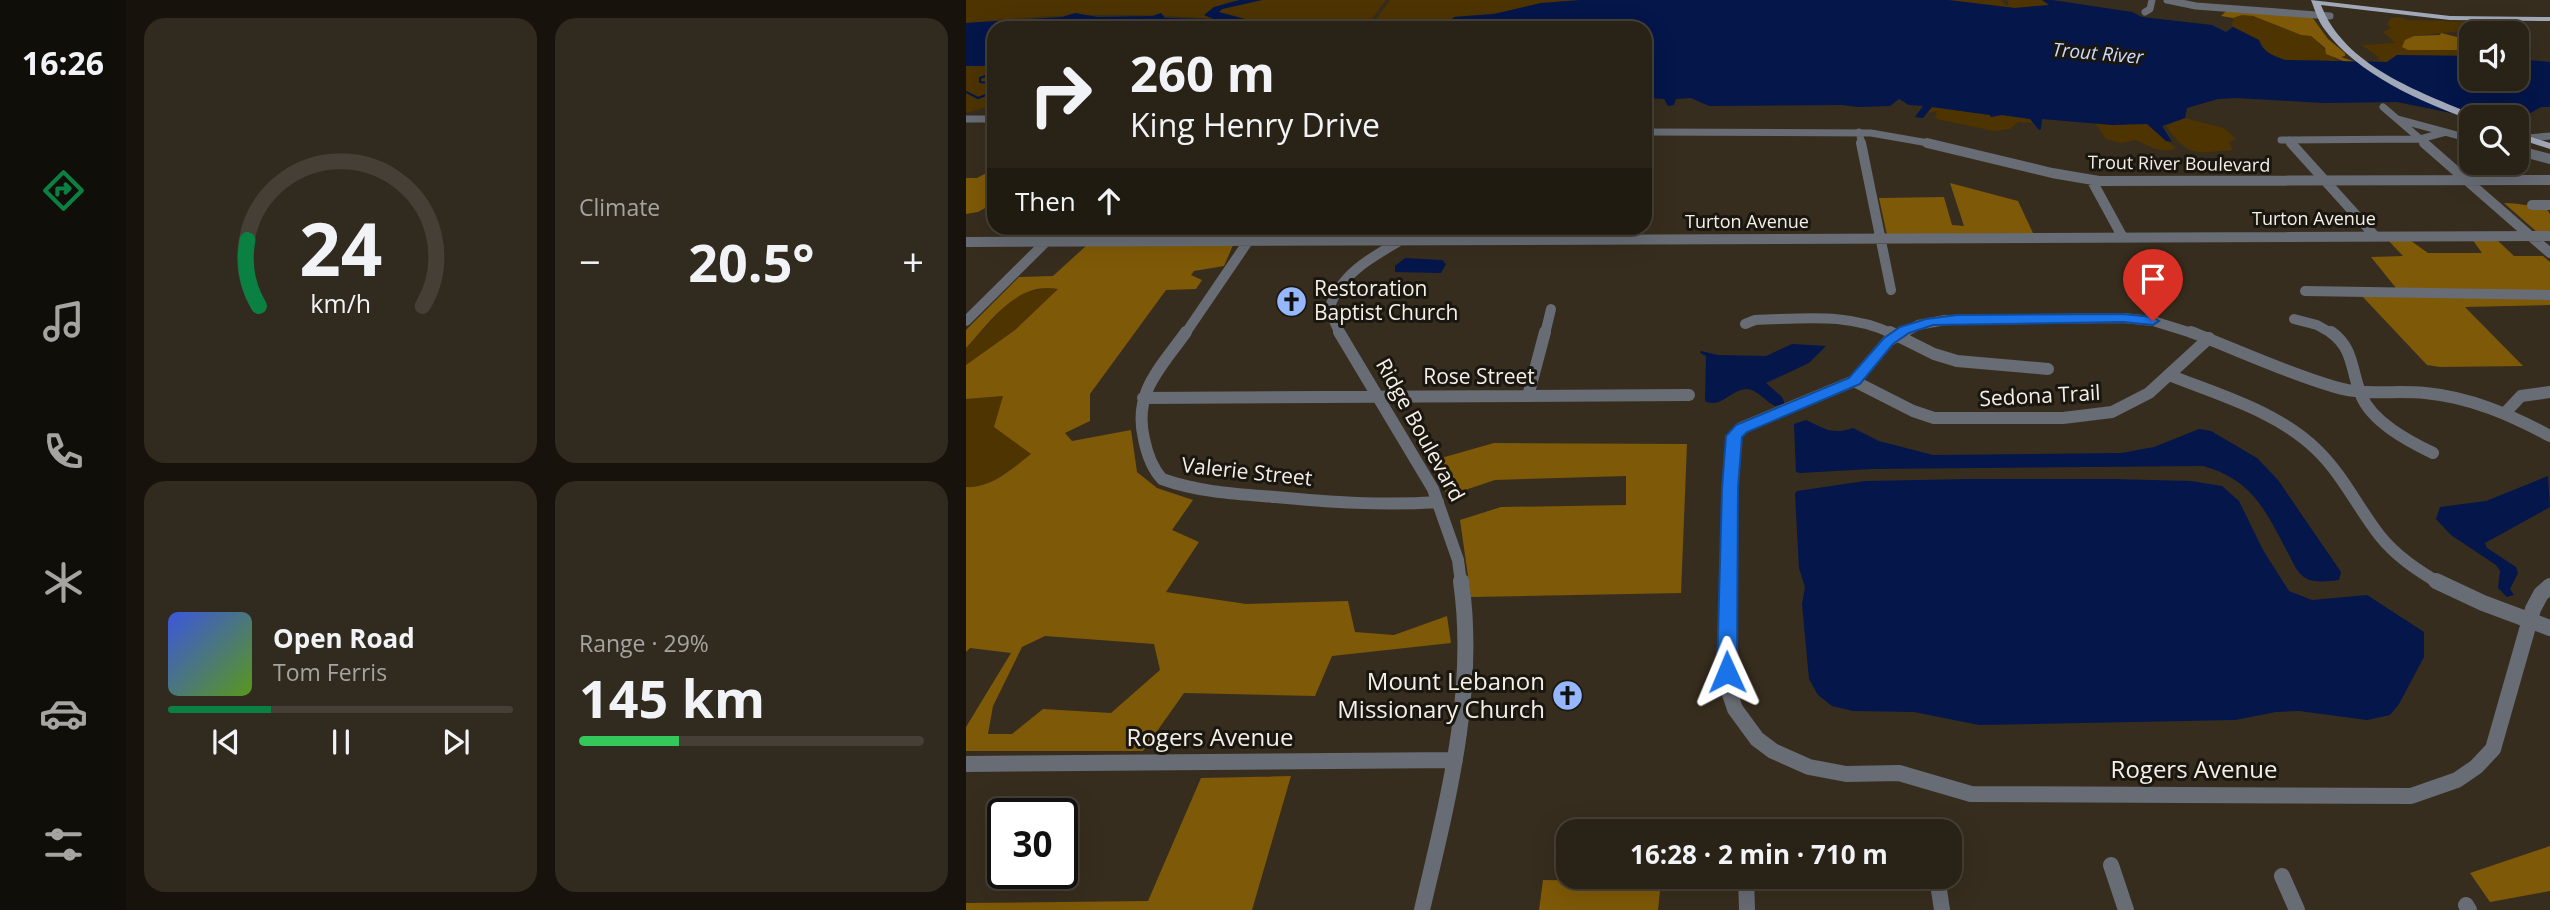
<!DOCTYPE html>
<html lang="en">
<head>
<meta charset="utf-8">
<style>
  :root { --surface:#292216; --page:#312a1f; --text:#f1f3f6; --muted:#a5a4a1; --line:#453f35; --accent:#0b8043 }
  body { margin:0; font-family:"Open Sans",sans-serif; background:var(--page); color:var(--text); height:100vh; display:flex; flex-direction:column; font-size:26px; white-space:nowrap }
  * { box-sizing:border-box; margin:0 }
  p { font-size:23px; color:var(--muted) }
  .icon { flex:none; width:38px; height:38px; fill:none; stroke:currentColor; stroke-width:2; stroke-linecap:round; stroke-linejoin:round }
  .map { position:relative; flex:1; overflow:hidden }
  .details { display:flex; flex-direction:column; gap:18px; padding:18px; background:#17130c; width:840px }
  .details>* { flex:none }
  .top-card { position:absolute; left:21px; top:21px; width:665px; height:214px; border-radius:21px; box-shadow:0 7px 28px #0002,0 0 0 2px var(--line); background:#292216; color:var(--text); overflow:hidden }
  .tools { position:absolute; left:1493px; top:21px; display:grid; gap:14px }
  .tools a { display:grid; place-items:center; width:70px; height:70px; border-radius:14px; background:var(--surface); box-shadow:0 7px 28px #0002,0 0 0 2px var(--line); font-size:35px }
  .speed { position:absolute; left:21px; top:798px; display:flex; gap:14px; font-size:35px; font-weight:700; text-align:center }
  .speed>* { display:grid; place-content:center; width:91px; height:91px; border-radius:50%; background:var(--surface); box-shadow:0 7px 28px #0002,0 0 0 2px var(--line); line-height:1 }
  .speed .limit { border:4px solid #111; border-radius:10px; background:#fff; color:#111 }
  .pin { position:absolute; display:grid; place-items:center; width:60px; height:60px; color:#fff; margin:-72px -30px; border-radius:50% 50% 50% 0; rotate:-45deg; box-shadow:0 0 7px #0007 }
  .pin .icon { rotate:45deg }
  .me { position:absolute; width:77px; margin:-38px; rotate:359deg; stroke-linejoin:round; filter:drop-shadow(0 0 5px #0008) }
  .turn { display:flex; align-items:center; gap:24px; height:147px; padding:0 28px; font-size:32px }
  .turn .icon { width:91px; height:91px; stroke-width:2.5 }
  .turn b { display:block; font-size:49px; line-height:60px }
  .then { display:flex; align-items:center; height:66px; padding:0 28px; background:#0003; gap:14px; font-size:26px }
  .big { font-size:52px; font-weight:700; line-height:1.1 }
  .details .widget { flex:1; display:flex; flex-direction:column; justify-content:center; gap:10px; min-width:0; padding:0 24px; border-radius:21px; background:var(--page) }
  .details .dial { align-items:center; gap:0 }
  .dial svg { height:182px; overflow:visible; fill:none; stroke:var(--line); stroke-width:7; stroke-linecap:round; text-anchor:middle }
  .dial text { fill:var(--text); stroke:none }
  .song { display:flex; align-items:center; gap:21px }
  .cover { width:84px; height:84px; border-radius:10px; background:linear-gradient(135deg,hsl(230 70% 55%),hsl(90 70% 35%)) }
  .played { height:7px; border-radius:4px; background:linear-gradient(90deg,var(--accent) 30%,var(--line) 30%) }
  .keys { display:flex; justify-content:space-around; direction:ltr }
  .heat { display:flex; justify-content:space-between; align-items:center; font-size:38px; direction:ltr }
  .charge { height:10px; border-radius:5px; background:linear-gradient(90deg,#34c759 29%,var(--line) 0) }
  .details .tiles { flex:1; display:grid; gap:18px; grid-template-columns:repeat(2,1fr) }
  .trip { position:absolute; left:590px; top:819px; width:406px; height:70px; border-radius:21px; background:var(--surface); box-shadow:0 7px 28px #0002,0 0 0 2px var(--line); font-weight:700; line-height:70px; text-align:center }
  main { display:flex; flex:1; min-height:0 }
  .dock { display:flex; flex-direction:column; width:126px; justify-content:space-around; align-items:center; background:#100e09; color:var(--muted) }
  .dock .icon { width:49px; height:49px }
  .dock .active { color:var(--accent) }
  .dock b { font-size:32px; color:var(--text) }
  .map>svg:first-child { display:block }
  .green { fill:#4d3400 }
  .forest { fill:#7e5907; fill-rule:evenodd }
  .water { fill:#04164a }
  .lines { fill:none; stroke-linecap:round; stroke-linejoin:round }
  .stream { stroke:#04164a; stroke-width:2 }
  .minor-far3 { stroke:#686c74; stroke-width:7 }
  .minor-far2 { stroke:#686c74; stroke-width:10 }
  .minor-far1 { stroke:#686c74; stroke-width:12 }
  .minor { stroke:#686c74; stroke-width:16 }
  .major { fill:#a1a9b9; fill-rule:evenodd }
  .route { fill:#1a73e8; stroke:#114b97; stroke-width:2 }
  .labels { text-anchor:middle; stroke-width:6; stroke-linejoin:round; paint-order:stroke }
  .far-street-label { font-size:18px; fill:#f5efe5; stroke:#1a1610 }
  .far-water-label { font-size:19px; font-style:italic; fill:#c9dafd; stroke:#1a1610 }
  .poi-label { font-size:21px; fill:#f5efe5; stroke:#1a1610; text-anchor:start }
  .street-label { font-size:21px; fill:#f5efe5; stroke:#1a1610 }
  .near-poi-label { font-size:24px; fill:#f5efe5; stroke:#1a1610; text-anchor:end }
  .near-street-label { font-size:24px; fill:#f5efe5; stroke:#1a1610 }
</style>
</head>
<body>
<main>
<nav class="dock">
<b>16:26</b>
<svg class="icon active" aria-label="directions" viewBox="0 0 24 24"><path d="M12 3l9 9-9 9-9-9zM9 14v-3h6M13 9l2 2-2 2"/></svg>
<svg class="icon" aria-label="music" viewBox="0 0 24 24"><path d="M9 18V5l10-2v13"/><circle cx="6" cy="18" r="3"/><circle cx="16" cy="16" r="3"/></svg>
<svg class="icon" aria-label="phone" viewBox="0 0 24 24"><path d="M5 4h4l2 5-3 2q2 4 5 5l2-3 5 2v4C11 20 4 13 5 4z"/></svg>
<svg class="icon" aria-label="climate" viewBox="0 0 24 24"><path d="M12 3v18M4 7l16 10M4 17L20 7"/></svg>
<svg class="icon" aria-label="car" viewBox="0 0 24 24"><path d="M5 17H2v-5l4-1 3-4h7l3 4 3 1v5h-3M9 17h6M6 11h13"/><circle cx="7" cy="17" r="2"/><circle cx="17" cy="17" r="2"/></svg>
<svg class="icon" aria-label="filters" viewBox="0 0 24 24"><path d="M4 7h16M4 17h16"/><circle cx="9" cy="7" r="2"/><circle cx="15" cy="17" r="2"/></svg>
</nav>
<section class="details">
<div class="tiles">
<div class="widget dial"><svg viewBox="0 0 100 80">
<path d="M14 69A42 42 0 1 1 86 69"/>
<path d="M14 69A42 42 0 0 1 9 40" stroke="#0b8043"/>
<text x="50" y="56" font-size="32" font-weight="700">24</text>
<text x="50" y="72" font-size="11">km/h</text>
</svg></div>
<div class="widget"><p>Climate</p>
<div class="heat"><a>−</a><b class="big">20.5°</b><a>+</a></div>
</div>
<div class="widget">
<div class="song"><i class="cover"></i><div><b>Open Road</b><p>Tom Ferris</p></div></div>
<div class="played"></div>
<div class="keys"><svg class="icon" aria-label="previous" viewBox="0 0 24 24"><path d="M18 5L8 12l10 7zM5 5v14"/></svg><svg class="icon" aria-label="pause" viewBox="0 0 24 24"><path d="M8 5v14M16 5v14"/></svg><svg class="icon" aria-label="next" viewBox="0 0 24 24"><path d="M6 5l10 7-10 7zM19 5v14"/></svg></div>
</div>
<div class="widget"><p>Range · 29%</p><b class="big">145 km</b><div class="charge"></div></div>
</div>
</section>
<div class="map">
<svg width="1584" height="910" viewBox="0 0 1584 910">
  <rect width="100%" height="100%" fill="#372d1e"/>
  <path class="green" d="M0 0H274L261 2 242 13 241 16 247 19C166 12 82 14 0 23Z
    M296 0H420L405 20 394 28H313L253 13 256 9Z
    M424 0H614L608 5H602L608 1H593L595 4 576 3 542 12 488 17 499 23 487 28H404Z
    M982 0H1035L1040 6 1043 5 1041 0H1076L1085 5 1049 8Z
    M1276 15 1287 16 1335 35 1345 36 1370 60 1382 63C1370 63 1359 59 1347 60 1329 61 1298 62 1292 40L1266 26 1267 18Z
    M1433 17 1441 20 1516 22 1525 28 1448 36 1442 50H1505V56L1431 55 1421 62 1413 61 1412 57 1396 45 1429 43 1417 32 1425 28 1421 24 1425 18Z
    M0 66H28V105L0 113Z
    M966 107 1025 115V117L1036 115 1065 119 1067 123 1052 122 1044 129 1028 131 975 120 969 118 971 111 961 113Z
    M1219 118 1258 128 1270 139 1263 142 1267 150C1229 153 1223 158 1200 126Z
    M1129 123 1181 124 1210 148C1196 155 1183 146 1170 140L1155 143 1140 139Z
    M82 287 92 289 49 330 0 365V348L48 296Z
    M37 396 65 454C47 468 25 489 0 487V399Z"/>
  <path class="forest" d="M1261 10 1346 17 1362 39 1379 53V56L1375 57 1390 62 1382 63 1360 54 1359 48 1345 36 1335 35 1287 16 1276 15 1267 18 1255 16Z
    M1475 33 1495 38 1497 45 1505 50H1442L1436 47 1439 40 1448 36 1474 35Z
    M28 169V203L12 212 0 214V178H11Z
    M984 183 1052 201 1067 233 921 235 913 198 978 197 986 225 998 226Z
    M1538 203C1553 203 1565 207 1579 207L1584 214V233L1571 232Z
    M153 228H236L228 238 141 237Z
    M1420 238H1441L1462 253H1516L1506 239 1529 238 1548 256H1577L1584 262V305L1499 307 1557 366 1474 367 1461 365 1395 295 1430 288 1405 257 1437 256Z
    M268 243 258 266 228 271 225 275 236 280 230 289 200 290 124 394V421L99 433 106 441 165 430 171 472 191 488 227 500 206 530 233 542 200 592 280 604 382 601 389 632 428 635 481 616 485 643 366 656 349 696 218 693 177 751H0V727L45 653 4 648 0 652V487C25 489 47 468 65 454L28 427 37 396 0 399V365L49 330 92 289C51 281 25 321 0 348V330L53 277 87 276 121 245ZM79 636 188 644 194 670 145 713 77 709 46 734H22L27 706 56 647Z
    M528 443 721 444 715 593 505 597 494 520 535 507 660 505V476L529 480 481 496 468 460Z
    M325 776 286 910H0V903L182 901 235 778Z
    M1584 846V891L1524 902 1504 873Z
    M577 880 695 882 692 910H573Z"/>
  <path class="water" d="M274 0H296L256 9 253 12 313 28H28V66H0V23L96 17 109 13 132 17 186 16 195 13 199 18 247 19 238 15 248 7Z
    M614 0H982L1049 8 1083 5 1076 0H1086L1166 12 1176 17 1246 25 1260 32 1267 27 1293 40C1297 52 1306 55 1319 60L1421 62 1431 55 1505 56V79H1550L1551 59 1584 62V107H1575L1561 115 1534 113 1536 116 1529 113 1490 114 1431 102 1357 103 1271 98 1252 99 1221 108 1219 118 1196 126 1206 142 1200 141 1181 124 1146 125 1076 119 1075 129 1073 130 1064 119 1036 115 1025 117 1024 115 966 107 957 118 949 117 957 106 943 105 933 99 924 106 892 107 877 105 743 106 725 98 710 99 708 105 702 106 698 99 679 98V33L682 31H679V28H625V25L614 28H558L587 22 585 21 557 24 549 28H487L499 23 496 20 486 19 488 17 528 14 575 3Z
    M290 228H361C352 240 300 238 287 231Z
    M439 258 476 260 480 264 475 273 429 272V266Z
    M826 344 860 346 843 363 800 383 816 397 819 404 809 406C800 402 791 389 780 389 765 390 754 409 739 401L740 356 734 353 735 351 752 355 800 356Z
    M840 420C859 429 866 435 887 428L913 441 967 455 1155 453 1188 447 1233 429 1245 431 1291 458 1312 480 1375 572 1373 580C1363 581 1351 583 1341 579 1331 574 1327 562 1322 553 1299 510 1287 480 1237 466L906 469 834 473 830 472 828 424Z
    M1582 476 1584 507 1519 543 1521 548 1550 567 1552 573 1544 589 1548 595 1541 597 1532 588 1534 571 1530 565 1485 535 1470 519 1474 507 1520 501Z
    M1004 479H1146L1225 481 1256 486 1273 501 1297 550 1323 591 1346 600 1401 595 1458 632V657L1433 704 1424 715 1401 720 1333 711 1310 712 1269 720 1013 725 948 712 887 711 866 706 852 695 843 679 836 604 839 587 833 568 829 494 831 491 899 481Z"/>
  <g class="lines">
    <path class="stream" d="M28 73 14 78V82L23 83 21 87 28 88
      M0 92 12 98 28 92"/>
    <path class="minor-far3" d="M1201 0 1230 6 1364 16
      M1179 12 1184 9 1186 0
      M1417 107 1431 119 1505 139
      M0 119H28
      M1431 119 1460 144
      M679 132 905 133 968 144
      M893 132 896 144
      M1550 139 1584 136
      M1315 140 1454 139 1480 132
      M1323 140 1327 144"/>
    <path class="minor-far2" d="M895 143 925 290
      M961 143 1086 173 1133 181 1584 180
      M1325 143 1408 235
      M1458 143 1584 253
      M1550 150 1584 159
      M1126 181 1156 236
      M1566 205H1584
      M230 240 247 228
      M0 242 1584 236
      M1339 291 1584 295
      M1328 319 1351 325 1367 334
      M0 321 94 228
      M779 324 789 320C837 319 882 312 927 334
      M219 334 283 240
      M374 334 363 310C375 267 421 250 456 228
      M579 334 585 309
      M936 334 952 325 979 320 1157 318 1187 321 1229 334"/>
    <path class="minor-far1" d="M220 332C194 369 167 392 178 439 181 454 186 468 196 479 232 492 271 494 309 497 363 502 418 506 472 502
      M373 332 467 489 492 560 495 583
      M924 332 968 354 991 361 1082 369
      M1225 332C1272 350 1320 373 1369 387 1398 396 1429 390 1459 393 1504 397 1545 415 1584 436
      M1365 332C1388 348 1385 371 1395 395 1406 422 1442 441 1467 453
      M1203 375C1253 395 1311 411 1351 450 1377 475 1392 508 1414 536 1430 556 1451 570 1473 583
      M888 381 947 411 968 418H1097L1146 412 1183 393 1243 338
      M562 396 579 332
      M177 398 723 395
      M1539 413 1555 396 1584 392
      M763 583 764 458 768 436 775 428 888 381 922 341 939 332"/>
    <path class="minor" d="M763 581 760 657 763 691 769 709 791 739 807 751 843 767 880 774 933 773 1005 794 1445 796 1491 780 1510 767 1527 749 1567 609 1575 594 1584 586
      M1470 581 1517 603 1584 628
      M0 764 489 760
      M1145 865 1160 910
      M1316 876 1331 910
      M780 877 781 910
      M971 877 976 910
      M1500 905 1503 910
      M456 910C481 803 511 692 495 581"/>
    <path class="major" d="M1345 0 1484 16 1584 17V21L1484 20 1355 5C1378 66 1454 92 1509 115L1511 117H1505V120C1455 102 1391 74 1359 30 1352 21 1349 10 1345 0Z
      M1550 132 1584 143V149L1550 138Z"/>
  </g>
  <path class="route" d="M1157 314 1187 317 1193 321 1187 325 1157 322 967 325 943 333 927 344 894 384 781 432 776 437 772 488 771 672 768 677 761 680 754 677 751 672 756 488 760 436 770 425 883 378 918 338 934 327 960 319 991 315Z"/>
  <defs>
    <symbol id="church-disc" viewBox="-11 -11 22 22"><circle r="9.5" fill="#95b7fd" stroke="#1a1610"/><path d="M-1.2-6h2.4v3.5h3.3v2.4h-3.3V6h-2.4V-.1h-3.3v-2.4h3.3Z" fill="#111"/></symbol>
  </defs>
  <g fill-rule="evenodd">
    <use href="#church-disc" x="308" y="284" width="35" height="35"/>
    <use href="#church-disc" x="584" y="678" width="35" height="35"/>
  </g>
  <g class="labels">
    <g class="far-street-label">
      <text transform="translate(1213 164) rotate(1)" y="6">Trout River Boulevard</text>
      <text x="1348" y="225">Turton Avenue</text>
      <text x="781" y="228">Turton Avenue</text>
    </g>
    <g class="far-water-label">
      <text transform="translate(1132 53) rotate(5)" y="7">Trout River</text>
    </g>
    <g class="poi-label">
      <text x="348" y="296">Restoration<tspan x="348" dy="24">Baptist Church</tspan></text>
    </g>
    <g class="street-label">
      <text x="513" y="384">Rose Street</text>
      <text transform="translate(1074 396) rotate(-3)" y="7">Sedona Trail</text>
      <text transform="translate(454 430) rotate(61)" y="7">Ridge Boulevard</text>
      <text transform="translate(281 472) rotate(6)" y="7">Valerie Street</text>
    </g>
    <g class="near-poi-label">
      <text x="579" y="690">Mount Lebanon<tspan x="579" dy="28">Missionary Church</tspan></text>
    </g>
    <g class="near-street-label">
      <text x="244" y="746">Rogers Avenue</text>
      <text x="1228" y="778">Rogers Avenue</text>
    </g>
  </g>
</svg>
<div class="tools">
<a><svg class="icon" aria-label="sound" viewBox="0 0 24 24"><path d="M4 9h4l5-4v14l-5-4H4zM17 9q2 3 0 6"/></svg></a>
<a><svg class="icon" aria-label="search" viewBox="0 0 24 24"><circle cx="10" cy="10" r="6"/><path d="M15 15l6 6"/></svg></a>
</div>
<div class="speed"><div class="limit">30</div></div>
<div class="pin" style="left:1187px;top:321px;background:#d93025"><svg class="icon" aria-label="arrive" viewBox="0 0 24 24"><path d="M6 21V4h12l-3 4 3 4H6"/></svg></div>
<svg class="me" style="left:761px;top:672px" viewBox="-20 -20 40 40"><path d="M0-17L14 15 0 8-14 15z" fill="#1a73e8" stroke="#fff" stroke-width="4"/></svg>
<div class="trip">16:28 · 2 min · 710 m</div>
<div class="top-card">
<div class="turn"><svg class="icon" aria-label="right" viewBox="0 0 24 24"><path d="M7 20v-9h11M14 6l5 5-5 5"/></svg><div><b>260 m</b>King Henry Drive</div></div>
<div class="then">Then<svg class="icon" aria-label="ahead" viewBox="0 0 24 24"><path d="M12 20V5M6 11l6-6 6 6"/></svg></div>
</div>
</div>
</main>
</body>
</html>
